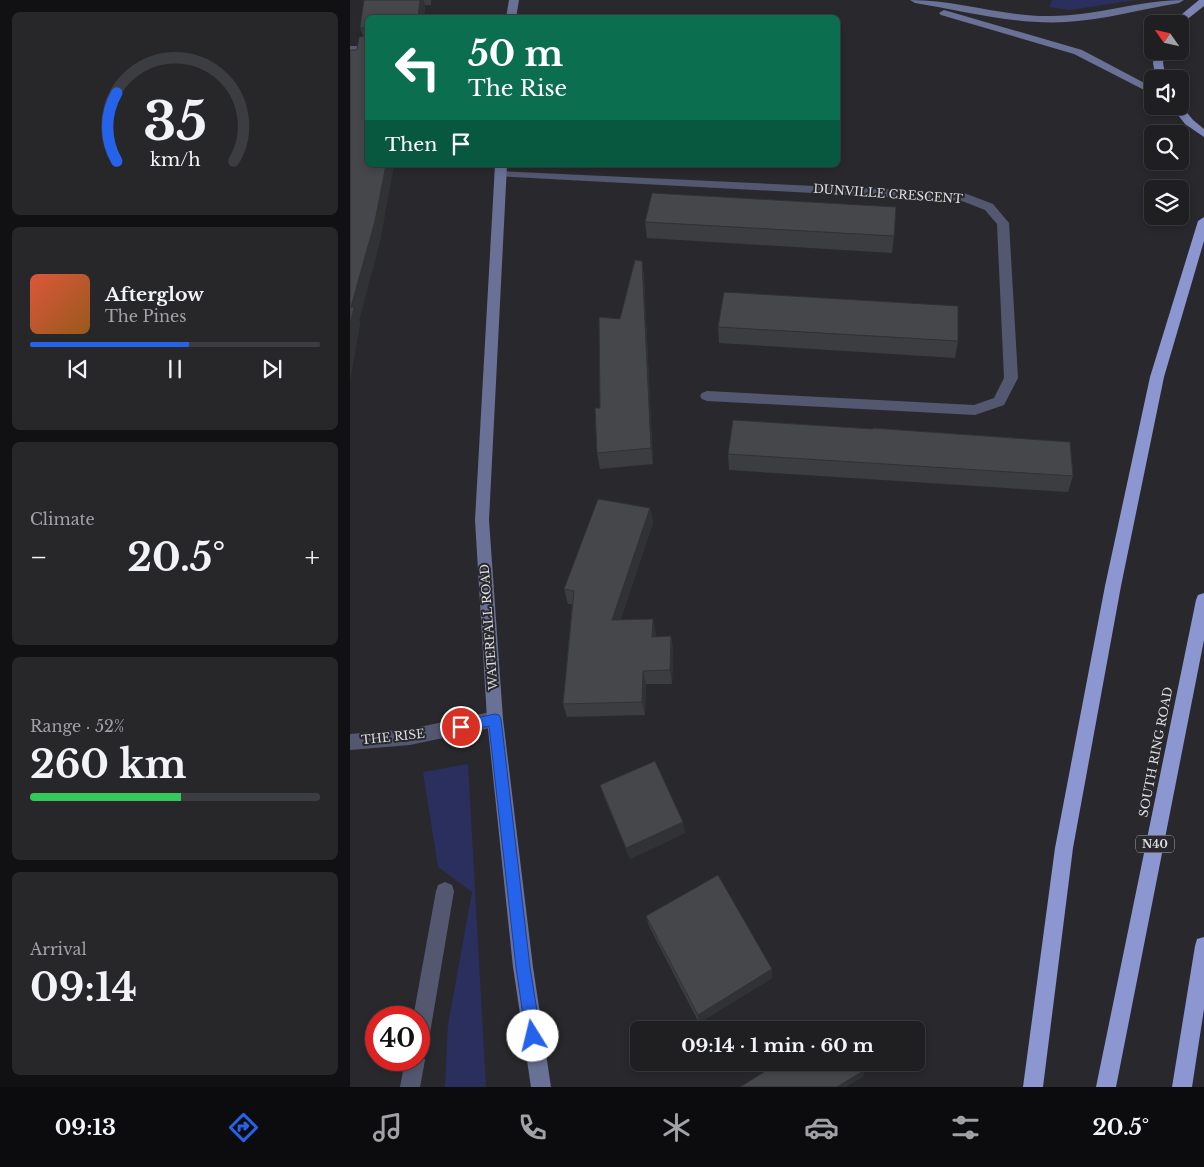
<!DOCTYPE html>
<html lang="en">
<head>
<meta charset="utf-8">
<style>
  :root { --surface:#1f1f22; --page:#27272a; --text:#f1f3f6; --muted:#a1a2a5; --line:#3c3d40; --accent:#2563eb }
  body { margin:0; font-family:"Libre Baskerville",serif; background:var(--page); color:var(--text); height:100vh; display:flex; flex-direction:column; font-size:19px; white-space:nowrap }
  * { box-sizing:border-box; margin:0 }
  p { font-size:16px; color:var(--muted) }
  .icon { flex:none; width:28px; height:28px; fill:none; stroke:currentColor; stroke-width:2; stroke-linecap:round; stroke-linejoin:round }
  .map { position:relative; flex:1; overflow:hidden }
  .panel { display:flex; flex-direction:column; gap:12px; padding:12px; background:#111113; width:350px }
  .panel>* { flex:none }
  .top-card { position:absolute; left:15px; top:15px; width:475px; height:152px; border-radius:8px; box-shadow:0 2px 8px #0003,0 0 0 1px var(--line); background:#0b6e4f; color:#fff; overflow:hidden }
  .needle { width:32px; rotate:304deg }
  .tools { position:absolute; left:794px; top:15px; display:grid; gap:10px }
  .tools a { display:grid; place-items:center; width:45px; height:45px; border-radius:8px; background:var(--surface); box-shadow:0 2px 8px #0003,0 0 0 1px var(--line); font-size:25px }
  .speed { position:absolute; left:15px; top:1006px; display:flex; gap:10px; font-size:25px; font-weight:700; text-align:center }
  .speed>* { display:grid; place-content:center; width:65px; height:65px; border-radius:50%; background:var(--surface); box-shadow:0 2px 8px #0003,0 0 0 1px var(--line); line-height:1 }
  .speed .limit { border:8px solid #d22; background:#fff; color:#111 }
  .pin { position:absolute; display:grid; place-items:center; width:42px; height:42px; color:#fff; margin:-21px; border:2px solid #fff; border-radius:50%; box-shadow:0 1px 5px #0007 }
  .me { position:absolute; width:55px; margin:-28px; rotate:351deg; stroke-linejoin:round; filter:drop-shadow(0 0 4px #0008) }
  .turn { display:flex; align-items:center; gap:18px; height:105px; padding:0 20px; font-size:22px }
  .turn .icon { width:65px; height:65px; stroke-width:2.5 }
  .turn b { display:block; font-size:35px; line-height:42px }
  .then { display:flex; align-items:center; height:48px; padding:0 20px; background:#0003; gap:10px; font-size:19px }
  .big { font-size:38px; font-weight:700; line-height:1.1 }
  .panel .tile { flex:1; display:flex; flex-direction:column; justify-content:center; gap:8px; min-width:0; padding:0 18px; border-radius:8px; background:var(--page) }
  .panel .dial { align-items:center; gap:0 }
  .dial svg { height:130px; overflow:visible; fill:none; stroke:var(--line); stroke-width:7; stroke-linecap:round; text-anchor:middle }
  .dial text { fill:var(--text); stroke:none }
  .song { display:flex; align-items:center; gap:15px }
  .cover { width:60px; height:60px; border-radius:8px; background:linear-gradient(135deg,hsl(10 70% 55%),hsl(30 70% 35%)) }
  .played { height:5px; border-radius:2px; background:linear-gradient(90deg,var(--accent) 55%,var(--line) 55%) }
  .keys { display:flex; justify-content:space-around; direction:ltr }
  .heat { display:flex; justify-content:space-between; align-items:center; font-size:28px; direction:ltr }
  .charge { height:8px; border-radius:4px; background:linear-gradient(90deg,#34c759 52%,var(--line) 0) }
  .trip { position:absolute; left:280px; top:1021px; width:295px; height:50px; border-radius:8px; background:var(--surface); box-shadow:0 2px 8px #0003,0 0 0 1px var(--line); font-weight:700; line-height:50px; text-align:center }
  .tabs { display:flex; height:80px; justify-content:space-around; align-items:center; background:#0c0c0e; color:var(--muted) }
  .tabs .icon { width:35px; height:35px }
  .tabs .active { color:var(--accent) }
  .tabs b { font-size:22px; color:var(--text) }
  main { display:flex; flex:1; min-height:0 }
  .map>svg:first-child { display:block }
  .green { fill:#2a2f5d }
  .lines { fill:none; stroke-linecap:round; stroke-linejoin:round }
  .street { fill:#535870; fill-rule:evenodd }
  .secondary { fill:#6a7197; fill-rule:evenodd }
  .primary { fill:#7c85b5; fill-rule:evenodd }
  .highway { fill:#8c96d1; fill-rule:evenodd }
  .wall { fill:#3c3d40 }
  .shaded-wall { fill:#313234 }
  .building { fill:#46474b; stroke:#313234 }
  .route { fill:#2563eb; stroke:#184099 }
  .labels { text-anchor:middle; stroke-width:4; stroke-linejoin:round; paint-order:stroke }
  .shield { fill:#29292d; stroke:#a7a8aa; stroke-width:1 }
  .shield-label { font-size:11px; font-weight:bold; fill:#dddee0 }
  .street-label { font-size:12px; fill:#dddee0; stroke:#29292d }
</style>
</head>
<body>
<main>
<section class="panel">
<div class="tile dial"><svg viewBox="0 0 100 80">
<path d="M14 69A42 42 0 1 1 86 69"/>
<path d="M14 69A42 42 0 0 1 14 27" stroke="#2563eb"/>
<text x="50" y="56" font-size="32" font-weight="700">35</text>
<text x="50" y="72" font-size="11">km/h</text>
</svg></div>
<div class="tile">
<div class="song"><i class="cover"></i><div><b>Afterglow</b><p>The Pines</p></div></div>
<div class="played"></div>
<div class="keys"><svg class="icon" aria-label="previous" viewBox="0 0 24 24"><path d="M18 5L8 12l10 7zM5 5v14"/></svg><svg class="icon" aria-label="pause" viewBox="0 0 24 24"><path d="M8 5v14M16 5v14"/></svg><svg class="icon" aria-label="next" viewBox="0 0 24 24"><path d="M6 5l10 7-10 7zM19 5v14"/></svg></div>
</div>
<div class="tile"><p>Climate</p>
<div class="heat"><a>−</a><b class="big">20.5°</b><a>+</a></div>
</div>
<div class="tile"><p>Range · 52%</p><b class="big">260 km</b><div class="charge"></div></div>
<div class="tile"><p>Arrival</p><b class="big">09:14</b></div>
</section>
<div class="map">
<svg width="854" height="1087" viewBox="0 0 854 1087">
  <rect width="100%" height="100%" fill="#29292d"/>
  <path class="green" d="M702 0H786L720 10 699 7Z
    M118 764 136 1087H95L98 1025 122 892 88 867 73 772Z"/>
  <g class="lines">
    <path class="street" d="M0 46H18V52H0Z
      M150 171 614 193 643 204 659 223 668 378 654 405 625 415 357 401 352 399 350 396 352 393 357 391 624 405 644 398 654 378 647 224 635 210 612 201 146 176 144 174Z
      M145 711 151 714 153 719 151 724 145 727 60 745 0 750V734L60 729Z
      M95 882 102 885 104 891 79 1039 76 1046 69 1049V1018H63L86 891 88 885Z
      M69 1052 72 1053 75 1060 70 1087H50L55 1060H69Z"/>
    <path class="secondary" d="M159 0H169L166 18H156Z
      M560 0C606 0 651 16 697 16 744 17 788 0 834 0L829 3C792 9 754 20 716 22 665 25 615 11 565 3Z
      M594 10 732 50 802 87V94L724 54 591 15 589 13Z
      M145 165H157L139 520 153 719 183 967 201 1087H181L163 967 137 719 125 520Z"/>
    <path class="primary" d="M849 0H854V6L830 25 820 24Z
      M805 51H815L813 63 816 79H806L803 63Z
      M830 104 843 120 854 129V137L835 124 821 106H830Z"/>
    <path class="highway" d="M854 217V241L814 377 771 586 723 848 693 1087H673L705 848 755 586 800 377 848 221Z
      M854 593V640L766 1087H746L846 600 848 595Z
      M854 937V1009L842 1087H822L845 946 847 939Z"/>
  </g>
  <path class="wall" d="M14 0H81V5H75L74 18H18L31 237 9 320 10 323 0 380V50H7L13 36 10 28Z
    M295 222 544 236 542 253 297 238Z
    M292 261 294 277 303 464 250 469 247 453 250 408 270 319Z
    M368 327 608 341 605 358 369 343Z
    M523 429 723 476 718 492 379 470 378 454Z
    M300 508 303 523 270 620 306 634V637L321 636 323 650 322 684H296L295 715 217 717 213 704 222 604H218L214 589Z
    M250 785 335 833 280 859 254 797Z
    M296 916 422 978 349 1023 299 926Z"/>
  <path class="shaded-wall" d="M70 0H74L75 5 74 18H68Z
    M36 165H44L31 237 9 320 10 323 0 380V326L1 307Z
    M292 261 294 277 303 464 301 448Z
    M300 508 303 523 266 635 262 620Z
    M303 619 306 634 305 651 302 637Z
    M321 636 323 650 322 684 320 670Z
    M293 671 296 684 295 715 292 702Z
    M333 822 335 833 280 859 276 848Z
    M422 969V978L349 1023 348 1015Z
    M515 1070 513 1077 496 1087H487Z"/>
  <path class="building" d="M14 0H70L68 18H18V165H36L25 221 1 307H4L0 326V50H7L9 37 15 36 14 28H10Z
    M302 193 546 207 544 236 295 222Z
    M285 260 292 261 301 448 247 453 245 408H250L249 317 270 319Z
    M374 292 608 306V341L368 327Z
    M383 420 523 429V428L720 442 723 476 378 454Z
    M248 499 300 508 262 620 303 619 302 637 321 636 320 670 293 671 292 702 213 704 224 591 214 589Z
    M305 761 333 822 276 848 250 785Z
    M368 875 422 969 348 1015 296 916Z
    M490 1026 492 1030H483Z
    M430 1062H511L515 1070 487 1087H390Z"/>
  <path class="route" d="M145 714 149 715 151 719 180 967 191 1036 189 1041 183 1043 178 1041 176 1036 166 967 139 726 111 732 106 731 104 727 106 723 111 721Z"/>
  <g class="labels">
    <rect class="shield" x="786" y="835.5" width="38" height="17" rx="4"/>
    <g class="shield-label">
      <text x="805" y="848">N40</text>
    </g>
    <g class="street-label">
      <text transform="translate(538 194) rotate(4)" y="4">DUNVILLE CRESCENT</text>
      <text transform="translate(139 627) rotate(-94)" y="4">WATERFALL ROAD</text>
      <text transform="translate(43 737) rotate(-6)" y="4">THE RISE</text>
      <text transform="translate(806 752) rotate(-79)" y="4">SOUTH RING ROAD</text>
    </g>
  </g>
</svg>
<div class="tools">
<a><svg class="needle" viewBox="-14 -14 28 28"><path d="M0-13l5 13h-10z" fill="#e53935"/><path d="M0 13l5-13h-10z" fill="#a1a2a5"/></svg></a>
<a><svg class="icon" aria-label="sound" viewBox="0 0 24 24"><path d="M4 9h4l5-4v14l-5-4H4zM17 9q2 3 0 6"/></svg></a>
<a><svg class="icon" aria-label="search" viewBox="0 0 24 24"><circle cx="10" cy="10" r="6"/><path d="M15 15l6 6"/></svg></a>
<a><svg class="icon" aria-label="layers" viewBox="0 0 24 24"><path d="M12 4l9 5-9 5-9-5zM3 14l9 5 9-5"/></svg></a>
</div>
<div class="speed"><div class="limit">40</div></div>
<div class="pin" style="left:111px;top:727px;background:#d93025"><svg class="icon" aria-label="arrive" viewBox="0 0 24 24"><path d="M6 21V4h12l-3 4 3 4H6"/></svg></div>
<svg class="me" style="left:183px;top:1036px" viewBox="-20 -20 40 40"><circle r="19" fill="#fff"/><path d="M0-13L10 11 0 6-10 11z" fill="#2563eb"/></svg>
<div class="trip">09:14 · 1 min · 60 m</div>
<div class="top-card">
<div class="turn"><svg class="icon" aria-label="left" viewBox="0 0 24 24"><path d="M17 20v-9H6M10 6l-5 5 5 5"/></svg><div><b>50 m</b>The Rise</div></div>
<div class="then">Then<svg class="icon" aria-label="arrive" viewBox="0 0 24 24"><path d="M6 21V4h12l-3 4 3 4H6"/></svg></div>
</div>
</div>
</main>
<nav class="tabs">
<b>09:13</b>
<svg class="icon active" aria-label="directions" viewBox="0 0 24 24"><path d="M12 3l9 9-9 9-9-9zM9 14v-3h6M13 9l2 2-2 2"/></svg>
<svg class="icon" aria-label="music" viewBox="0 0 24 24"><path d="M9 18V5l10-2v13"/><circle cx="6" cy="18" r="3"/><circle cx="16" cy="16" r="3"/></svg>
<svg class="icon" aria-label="phone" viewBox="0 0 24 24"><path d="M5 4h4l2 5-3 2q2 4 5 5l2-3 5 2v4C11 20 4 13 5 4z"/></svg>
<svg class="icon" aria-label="climate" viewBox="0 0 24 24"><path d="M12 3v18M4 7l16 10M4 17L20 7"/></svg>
<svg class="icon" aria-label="car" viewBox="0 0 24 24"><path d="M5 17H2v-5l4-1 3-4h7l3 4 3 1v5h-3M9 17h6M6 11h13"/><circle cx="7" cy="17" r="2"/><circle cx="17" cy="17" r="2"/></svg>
<svg class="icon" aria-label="filters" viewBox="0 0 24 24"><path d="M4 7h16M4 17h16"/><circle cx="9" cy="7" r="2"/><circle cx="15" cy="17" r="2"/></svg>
<b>20.5°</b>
</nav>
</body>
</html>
